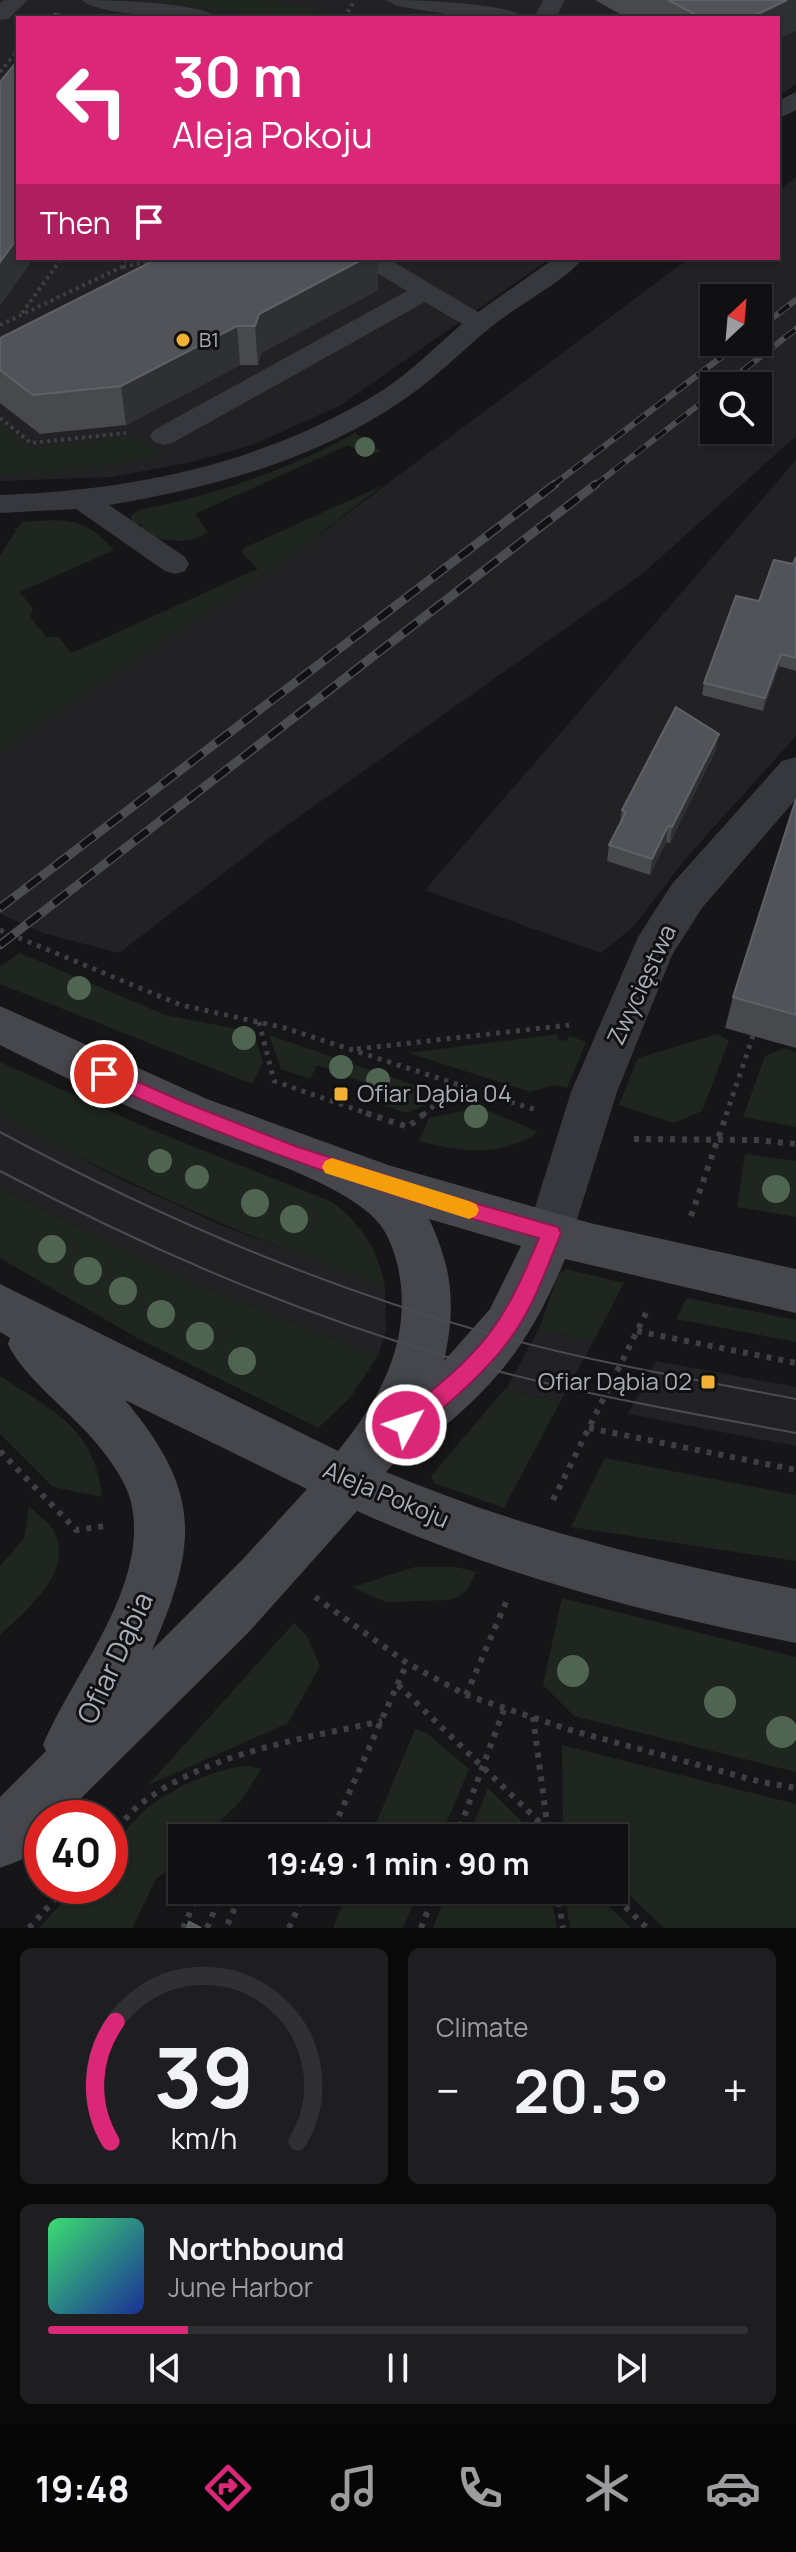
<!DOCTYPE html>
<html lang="en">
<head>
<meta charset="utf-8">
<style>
  :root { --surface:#101012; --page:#1e1e20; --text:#f1f3f6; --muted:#9c9d9f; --line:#303032; --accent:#db2777 }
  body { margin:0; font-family:Manrope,sans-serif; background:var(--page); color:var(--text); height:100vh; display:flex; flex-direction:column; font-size:30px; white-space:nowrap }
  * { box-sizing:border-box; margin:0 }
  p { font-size:26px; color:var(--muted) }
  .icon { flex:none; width:44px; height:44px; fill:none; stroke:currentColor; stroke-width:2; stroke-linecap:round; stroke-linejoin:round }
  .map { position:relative; height:1928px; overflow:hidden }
  .sheet { display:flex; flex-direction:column; gap:20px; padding:20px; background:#09090a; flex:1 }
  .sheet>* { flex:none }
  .banner { position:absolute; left:16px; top:16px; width:764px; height:244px; border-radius:0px; box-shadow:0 2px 6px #0004,0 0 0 2px var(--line); background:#db2777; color:#fff; overflow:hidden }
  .needle { width:52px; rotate:26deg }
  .controls { position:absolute; left:700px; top:284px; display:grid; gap:16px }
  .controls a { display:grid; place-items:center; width:72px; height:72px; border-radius:0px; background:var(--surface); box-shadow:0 2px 6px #0004,0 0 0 2px var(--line); font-size:40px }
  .speed { position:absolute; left:24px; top:1800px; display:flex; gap:16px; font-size:40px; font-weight:700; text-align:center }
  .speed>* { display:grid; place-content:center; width:104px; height:104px; border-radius:50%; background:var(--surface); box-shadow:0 2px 6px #0004,0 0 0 2px var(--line); line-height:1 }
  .speed .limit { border:12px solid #d22; background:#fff; color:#111 }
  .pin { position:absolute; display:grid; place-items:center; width:68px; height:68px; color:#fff; margin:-34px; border:4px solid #fff; border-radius:50%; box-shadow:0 2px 8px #0007 }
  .me { position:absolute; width:88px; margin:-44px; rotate:50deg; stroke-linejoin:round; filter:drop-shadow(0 0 6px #0008) }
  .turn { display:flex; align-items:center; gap:28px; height:168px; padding:0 24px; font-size:36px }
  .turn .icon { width:104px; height:104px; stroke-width:2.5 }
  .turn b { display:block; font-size:56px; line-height:68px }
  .then { display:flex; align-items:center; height:76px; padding:0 24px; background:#0003; gap:16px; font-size:30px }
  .big { font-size:60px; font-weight:700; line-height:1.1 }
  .sheet .tile { flex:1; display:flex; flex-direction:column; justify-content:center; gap:12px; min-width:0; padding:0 28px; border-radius:12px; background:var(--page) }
  .sheet .dial { align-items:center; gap:0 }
  .dial svg { height:208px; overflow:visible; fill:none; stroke:var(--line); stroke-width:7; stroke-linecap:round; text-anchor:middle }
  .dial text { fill:var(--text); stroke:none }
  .song { display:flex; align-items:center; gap:24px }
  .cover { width:96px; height:96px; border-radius:12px; background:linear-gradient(135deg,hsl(140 70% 55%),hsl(230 70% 35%)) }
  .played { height:8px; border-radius:4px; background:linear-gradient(90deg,var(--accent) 20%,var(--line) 20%) }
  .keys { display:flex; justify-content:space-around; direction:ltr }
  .heat { display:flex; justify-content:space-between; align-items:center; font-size:44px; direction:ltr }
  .sheet .tiles { flex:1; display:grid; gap:20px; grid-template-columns:1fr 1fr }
  .tile:last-child { grid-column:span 2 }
  .trip { position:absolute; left:168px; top:1824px; width:460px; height:80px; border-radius:0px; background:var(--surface); box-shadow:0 2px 6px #0004,0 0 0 2px var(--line); font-weight:700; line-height:80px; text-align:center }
  .menu { display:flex; height:128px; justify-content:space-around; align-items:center; background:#060607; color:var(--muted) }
  .menu .icon { width:56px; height:56px }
  .menu .current { color:var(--accent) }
  .menu b { font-size:36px; color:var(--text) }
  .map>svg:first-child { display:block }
  .built { fill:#222225; fill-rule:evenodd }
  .green { fill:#1e261f }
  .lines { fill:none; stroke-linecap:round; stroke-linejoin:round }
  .path-far2 { stroke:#3d3f44; stroke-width:4; stroke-dasharray:3 4; stroke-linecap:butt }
  .path-far1 { stroke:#3d3f44; stroke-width:5; stroke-dasharray:4 6; stroke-linecap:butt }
  .path { stroke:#3d3f44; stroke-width:6; stroke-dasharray:5 7; stroke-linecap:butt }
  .lane { fill:#37383d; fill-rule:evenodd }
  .street { fill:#37383d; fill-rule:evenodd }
  .secondary { fill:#45474d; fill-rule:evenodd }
  .tram { stroke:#4a4c52; stroke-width:2 }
  .rail-far1-casing { stroke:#4a4c52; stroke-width:6 }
  .rail-casing { stroke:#4a4c52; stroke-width:9 }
  .rail-far1 { stroke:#111113; stroke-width:4; stroke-dasharray:13; stroke-linecap:butt }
  .rail { stroke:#111113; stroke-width:6; stroke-dasharray:17; stroke-linecap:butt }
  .tree { fill:#506452 }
  .wall { fill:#47494d }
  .shaded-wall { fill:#2f3033 }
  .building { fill:#525359; stroke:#5f6168; stroke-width:2 }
  .route { fill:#db2777; stroke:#8e194d; stroke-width:2 }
  .slow { fill:#f59e0b }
  .poi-dot { fill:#f2b134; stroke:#111113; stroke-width:3 }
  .labels { text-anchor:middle; stroke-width:6; stroke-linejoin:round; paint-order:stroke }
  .far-poi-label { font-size:20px; fill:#a8adb8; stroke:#111113; text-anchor:start }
  .street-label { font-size:24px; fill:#a8adb8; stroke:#111113 }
  .poi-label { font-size:24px; fill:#a8adb8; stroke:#111113; text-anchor:start }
  .near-street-label { font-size:28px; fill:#a8adb8; stroke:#111113 }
</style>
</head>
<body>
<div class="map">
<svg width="796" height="1928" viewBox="0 0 796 1928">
  <rect width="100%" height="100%" fill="#161618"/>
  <path class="built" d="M0 0H796V84L778 97V18H18V258H551L341 405 255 444 192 462 112 477 0 481Z
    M796 177V436L641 575 276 833 119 953 43 933 0 914V752L300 549 689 258H778V191ZM714 298H758V342H714ZM714 386H758V430H714Z
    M796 460V736L687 857 634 926 601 953 425 890Z
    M0 1115 116 1177 216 1223 385 1288 386 1331 378 1356 162 1270 0 1188Z
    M539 1329 593 1342 560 1402 506 1389Z
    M656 1361 796 1387V1446L628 1414Z"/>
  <path class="green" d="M150 0H263L321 9 315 18H265Z
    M0 423 32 448 134 435 162 456 87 470 0 476Z
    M355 433 381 451 369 456 348 445 195 514 208 532C192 545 165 541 145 536L141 524 131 526V516L138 510C214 496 287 470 355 433Z
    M383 485 300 549 0 752V555L16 531 13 528 17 529 22 522C64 519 84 516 114 550L20 592 33 609 30 616 46 637H58L72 653 257 569 242 552 244 548Z
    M20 953 165 1015 253 1032 263 1062 252 1084 0 984V966Z
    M558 1034 557 1039 567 1041 569 1036 586 1042 567 1088 554 1085 530 1092 409 1053Z
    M718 1034 729 1041 702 1111 674 1123 619 1105 638 1058Z
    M269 1035 414 1085 426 1105 406 1113 381 1104 387 1091 317 1065 310 1079 281 1069Z
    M784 1048 796 1052V1127L743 1117 765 1056Z
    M0 1062 150 1129 330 1201C360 1221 380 1252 385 1288 257 1241 134 1188 14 1123L0 1115Z
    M480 1107 538 1132C500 1158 461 1152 419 1141L429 1118Z
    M745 1154 796 1161V1217L737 1207Z
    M0 1188 162 1270 378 1356 350 1398 318 1428 137 1338 0 1258Z
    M566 1269 624 1283 593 1342 539 1329 558 1275Z
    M687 1298 796 1320V1342L676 1319Z
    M0 1376C52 1410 96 1429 102 1497L53 1487 0 1434Z
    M505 1389 560 1402 504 1508 434 1483 431 1476Z
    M605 1458 796 1495V1561L571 1527Z
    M29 1506C36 1513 46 1520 52 1528 79 1570 25 1610 0 1636V1566L24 1538Z
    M415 1567H456L476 1572 467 1590 460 1596 449 1600 386 1602 352 1587Z
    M562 1598 796 1657V1772L574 1716 543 1685Z
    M294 1623 307 1636 320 1666 288 1723 148 1785Z
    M415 1729 428 1734 469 1769 440 1838H370Z
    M562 1745 796 1804V1928H664L614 1881V1838H569L563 1832Z
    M248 1766 261 1769 242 1800 203 1838H182V1859L156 1879 132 1928H39L77 1886H110V1849C121 1836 132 1822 144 1811 170 1789 214 1768 248 1766Z
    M488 1788 538 1838H468Z
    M348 1890H419L403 1928H333Z
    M448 1890H550L557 1928H433Z
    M564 1890H592L631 1928H570Z"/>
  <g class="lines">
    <path class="path-far2" d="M344 18 355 0
      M0 72 18 50
      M123 267 162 258
      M22 313 62 258
      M0 325 122 267 127 258
      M0 418 31 443 126 433"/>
    <path class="path-far1" d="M0 930 181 1005 285 1028 536 1110
      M259 1022 274 1081 372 1115
      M357 1049 569 1025
      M423 1115 458 1085
      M726 1115 753 1036"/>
    <path class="path" d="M366 1113 408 1127 425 1113
      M634 1139 756 1140 796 1144
      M691 1216 727 1113
      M637 1331 796 1363
      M589 1428 796 1470
      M0 1451 76 1530 106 1526
      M553 1500 648 1309
      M315 1597 407 1663 466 1695 570 1730 761 1782 796 1788
      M398 1685 556 1838
      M466 1695 507 1600
      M533 1717 549 1838
      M110 1838C121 1826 130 1811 143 1802 211 1752 302 1739 382 1721
      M329 1838 407 1663
      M456 1838 505 1707
      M557 1890 563 1928
      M608 1890 647 1928
      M29 1928 67 1886
      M183 1928 200 1890
      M207 1928 221 1895 237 1903 226 1928
      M289 1928 306 1890
      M421 1928 436 1890"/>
    <path class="lane" d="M4 0H28L8 19 0 20V3Z
      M82 0C106 0 204 2 217 18 193 18 96 16 82 0Z
      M386 0C411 0 510 2 524 18H471L397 6Z
      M543 0H565L556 18H534Z
      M796 92V110L778 119V101Z
      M357 258H387L478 312 555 258H583C570 277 521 304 500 320 468 344 440 375 406 398 319 459 213 488 109 505L185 557 189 564 185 571 175 574 165 571 76 509 0 513V495C136 490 266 463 383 390 412 371 436 346 462 324L425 302 174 442 164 445 154 442 150 436 154 430 407 291 360 263Z"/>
    <path class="street" d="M796 757V799L702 908 672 955 617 1092 568 1248 551 1254 534 1248 527 1233 571 1092 638 937 672 884 782 761Z"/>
    <path class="secondary" d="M0 1006 207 1099 388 1165 590 1223 796 1269V1313L565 1259C537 1326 509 1371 453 1419 439 1430 425 1444 411 1454 401 1461 394 1461 386 1472 519 1528 655 1561 796 1589V1643C640 1612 503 1576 357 1511L247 1634 61 1818H42V1837L21 1860 0 1868V1797L46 1751 43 1745C73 1673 150 1586 131 1502 126 1481 110 1460 97 1444 72 1413 22 1376 8 1344L10 1338 0 1332V1284L338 1451C382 1397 413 1338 398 1267 393 1247 387 1229 370 1214 326 1176 239 1152 183 1129 120 1105 60 1075 0 1045ZM429 1219 521 1246 490 1309 444 1361C456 1306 453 1270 429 1219ZM125 1400 307 1489 244 1558 152 1650C198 1544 202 1492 125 1400Z"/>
    <path class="tram" d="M0 1132C156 1216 317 1285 487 1333 589 1362 693 1379 796 1399
      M0 1171C143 1247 291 1311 447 1357 561 1391 679 1411 796 1433"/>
    <defs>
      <path id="rail-far1" d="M758 329 796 300
        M723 386 796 329
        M552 486 741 342
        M594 486 714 393"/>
      <path id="rail" d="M0 908 555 484
        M0 945 596 484"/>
    </defs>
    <use href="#rail-far1" class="rail-far1-casing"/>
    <use href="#rail" class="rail-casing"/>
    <use href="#rail-far1" class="rail-far1"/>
    <use href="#rail" class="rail"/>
  </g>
  <g class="tree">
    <circle cx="365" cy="447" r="10"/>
    <circle cx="79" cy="988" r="12"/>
    <circle cx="244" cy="1038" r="12"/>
    <circle cx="341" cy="1067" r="12"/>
    <circle cx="378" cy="1080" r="12"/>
    <circle cx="476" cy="1116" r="12"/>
    <circle cx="160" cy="1161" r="12"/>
    <circle cx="197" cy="1177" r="12"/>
    <circle cx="776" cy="1189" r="14"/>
    <circle cx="255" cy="1203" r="14"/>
    <circle cx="294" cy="1219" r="14"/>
    <circle cx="52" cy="1249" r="14"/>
    <circle cx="88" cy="1271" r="14"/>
    <circle cx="123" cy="1291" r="14"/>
    <circle cx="161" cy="1314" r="14"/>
    <circle cx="200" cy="1336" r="14"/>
    <circle cx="242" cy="1361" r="14"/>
    <circle cx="573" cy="1671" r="16"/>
    <circle cx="720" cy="1702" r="16"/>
    <circle cx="782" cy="1732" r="16"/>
  </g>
  <path class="wall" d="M595 0H796V30L778 39V18H627Z
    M378 290 261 353 258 365H240L126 425 40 434 0 403V338Z
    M796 557V671L779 666 763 711 702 695 704 683 759 601 793 564Z
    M716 750 670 843 666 842 650 875 607 861 609 845 620 824 622 810Z
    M796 799V1048L725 1028 733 997Z"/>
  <path class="shaded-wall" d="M787 0H796V30L778 39V18H750Z
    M18 237V258H34L0 306V262Z
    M365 258H378V290L261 353 258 365 255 326 259 314Z
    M237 326 240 365 126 425 121 386Z
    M781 654 779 666 763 711 765 698Z
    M719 734 716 750 670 843 672 827Z
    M668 826 666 842 650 875 652 859Z"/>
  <path class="building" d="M668 0H787L750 18H702Z
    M55 14 82 18H52Z
    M18 60V237L0 262V82Z
    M159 258H365L259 314 255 326H237L121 386 33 395 0 370V338Z
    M796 557V658L781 654 765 698 704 683 736 596 759 601 774 560 793 564Z
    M676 707 719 734 672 827 668 826 652 859 609 845 626 812 622 810Z
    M796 799V1015L733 997Z
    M189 1922 201 1928H187Z"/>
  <path class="route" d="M104 1067 186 1103 295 1146 436 1192 558 1227 561 1233C546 1270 532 1311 507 1343 481 1377 446 1405 414 1433L406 1435 398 1433 395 1425 398 1418C431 1391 469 1363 494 1327 513 1300 526 1269 539 1238 388 1196 240 1146 98 1080L95 1074 98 1069Z"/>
  <path class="slow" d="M332 1158 469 1201 476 1204 479 1210 476 1216 469 1219 325 1173 322 1167 325 1161Z"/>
  <g class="poi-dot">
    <circle cx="183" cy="340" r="8"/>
    <rect x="333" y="1086" width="16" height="16" rx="4"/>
    <rect x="700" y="1374" width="16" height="16" rx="4"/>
  </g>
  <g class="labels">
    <g class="far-poi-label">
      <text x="199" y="347">B1</text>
    </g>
    <g class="street-label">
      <text transform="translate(642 985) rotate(-65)" y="8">Zwycięstwa</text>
      <text transform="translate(386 1495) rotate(23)" y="8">Aleja Pokoju</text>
    </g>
    <g class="poi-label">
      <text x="357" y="1102">Ofiar Dąbia 04</text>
      <text x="692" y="1390" text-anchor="end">Ofiar Dąbia 02</text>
    </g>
    <g class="near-street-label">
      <text transform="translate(115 1658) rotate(-65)" y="10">Ofiar Dąbia</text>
    </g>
  </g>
</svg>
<div class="controls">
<a><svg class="needle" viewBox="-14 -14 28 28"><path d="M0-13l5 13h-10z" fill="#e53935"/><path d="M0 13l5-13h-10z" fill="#9c9d9f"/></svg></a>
<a><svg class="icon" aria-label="search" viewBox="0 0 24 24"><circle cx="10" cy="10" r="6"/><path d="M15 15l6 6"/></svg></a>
</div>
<div class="speed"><div class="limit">40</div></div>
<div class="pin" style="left:104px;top:1074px;background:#d93025"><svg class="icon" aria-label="arrive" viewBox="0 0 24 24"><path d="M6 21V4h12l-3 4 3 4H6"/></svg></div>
<svg class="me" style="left:406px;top:1425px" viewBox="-20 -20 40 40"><circle r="17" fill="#db2777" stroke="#fff" stroke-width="3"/><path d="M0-11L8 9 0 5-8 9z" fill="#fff"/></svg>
<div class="trip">19:49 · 1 min · 90 m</div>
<div class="banner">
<div class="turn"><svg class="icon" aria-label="left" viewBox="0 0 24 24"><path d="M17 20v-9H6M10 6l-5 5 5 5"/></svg><div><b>30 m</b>Aleja Pokoju</div></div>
<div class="then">Then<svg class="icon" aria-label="arrive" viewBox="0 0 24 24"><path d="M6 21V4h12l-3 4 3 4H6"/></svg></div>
</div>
</div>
<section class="sheet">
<div class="tiles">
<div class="tile dial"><svg viewBox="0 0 100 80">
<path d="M14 69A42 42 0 1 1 86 69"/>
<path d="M14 69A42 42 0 0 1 16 23" stroke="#db2777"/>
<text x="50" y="56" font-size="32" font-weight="700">39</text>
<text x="50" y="72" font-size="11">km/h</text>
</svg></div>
<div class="tile"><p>Climate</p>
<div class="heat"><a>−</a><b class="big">20.5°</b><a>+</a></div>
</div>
<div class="tile">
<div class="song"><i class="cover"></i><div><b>Northbound</b><p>June Harbor</p></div></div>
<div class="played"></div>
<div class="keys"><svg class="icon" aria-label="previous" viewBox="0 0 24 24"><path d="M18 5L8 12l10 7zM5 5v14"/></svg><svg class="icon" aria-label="pause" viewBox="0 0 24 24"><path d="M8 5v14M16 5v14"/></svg><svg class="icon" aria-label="next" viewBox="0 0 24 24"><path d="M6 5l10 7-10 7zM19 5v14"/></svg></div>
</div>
</div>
</section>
<nav class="menu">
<b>19:48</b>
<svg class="icon current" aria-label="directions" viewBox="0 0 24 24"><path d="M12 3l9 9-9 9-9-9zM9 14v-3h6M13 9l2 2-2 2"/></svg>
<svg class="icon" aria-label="music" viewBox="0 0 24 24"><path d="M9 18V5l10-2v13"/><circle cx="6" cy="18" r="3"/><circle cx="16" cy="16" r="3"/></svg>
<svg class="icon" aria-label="phone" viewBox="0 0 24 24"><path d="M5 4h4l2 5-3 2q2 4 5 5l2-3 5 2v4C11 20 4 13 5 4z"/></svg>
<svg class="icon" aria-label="climate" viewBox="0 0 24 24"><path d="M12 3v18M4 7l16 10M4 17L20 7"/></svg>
<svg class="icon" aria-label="car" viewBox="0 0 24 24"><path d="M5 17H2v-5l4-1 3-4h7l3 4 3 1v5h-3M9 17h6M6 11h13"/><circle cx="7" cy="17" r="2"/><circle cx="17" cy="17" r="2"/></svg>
</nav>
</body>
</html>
